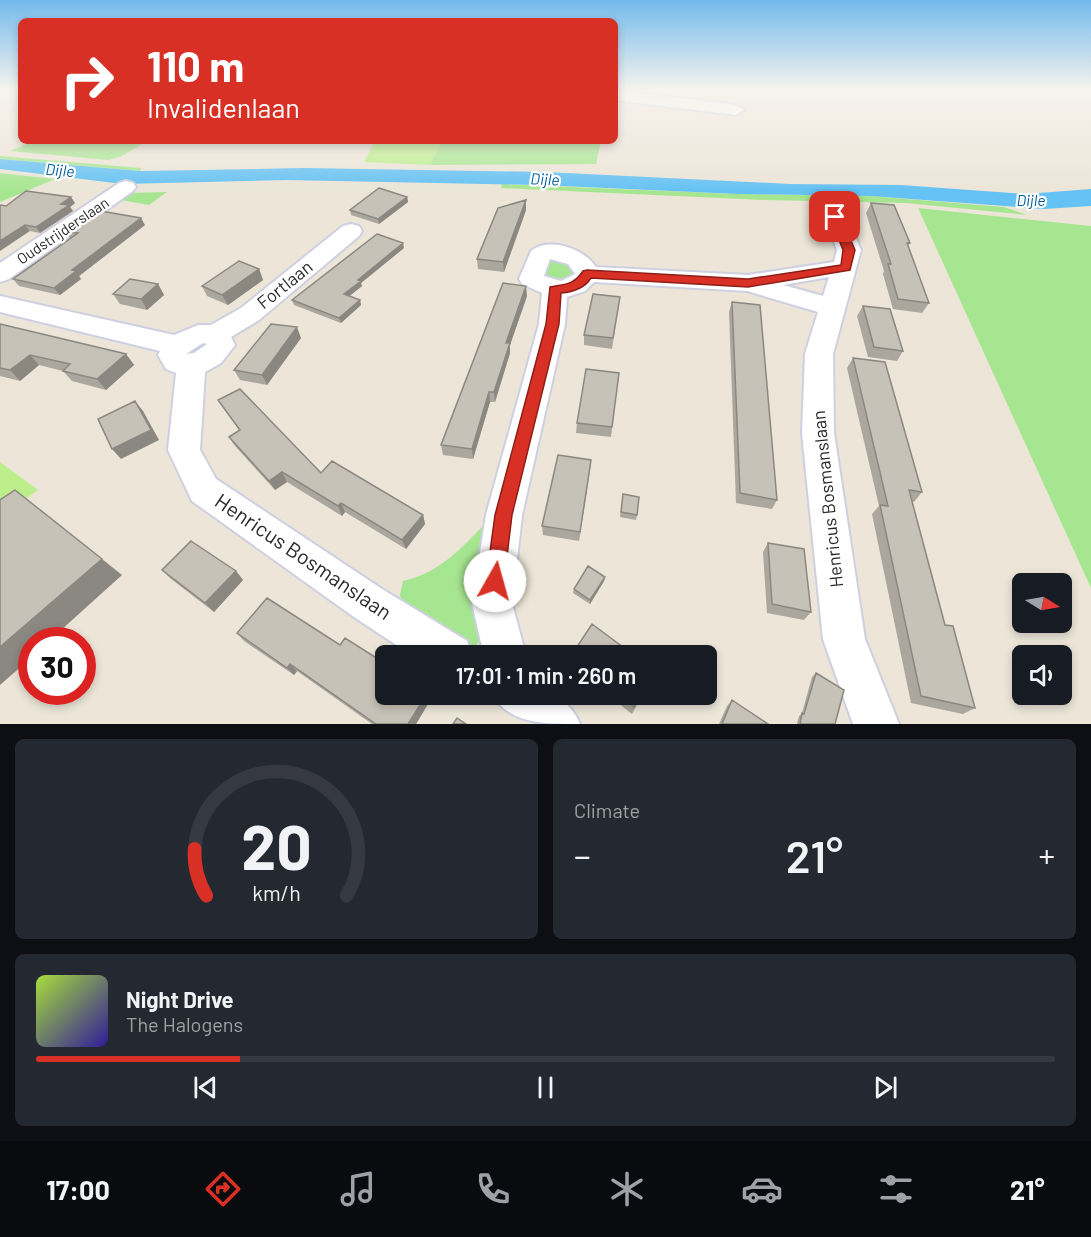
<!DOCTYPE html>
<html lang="en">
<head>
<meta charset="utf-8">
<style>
  :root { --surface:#171b24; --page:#242831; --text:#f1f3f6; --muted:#9ea1a6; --line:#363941; --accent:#d93025 }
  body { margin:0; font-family:Barlow,sans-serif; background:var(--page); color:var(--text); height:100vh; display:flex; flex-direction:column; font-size:22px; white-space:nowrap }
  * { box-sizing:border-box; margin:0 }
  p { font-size:20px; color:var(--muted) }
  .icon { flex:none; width:33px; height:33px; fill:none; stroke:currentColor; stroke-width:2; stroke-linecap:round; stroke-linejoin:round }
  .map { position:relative; height:724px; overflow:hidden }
  .sheet { display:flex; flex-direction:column; gap:15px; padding:15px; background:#0d0f14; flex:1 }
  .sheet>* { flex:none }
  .guide { position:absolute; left:18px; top:18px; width:600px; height:126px; border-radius:9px; box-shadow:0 3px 9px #0003; background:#d93025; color:#fff; overflow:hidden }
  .needle { width:39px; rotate:101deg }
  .buttons { position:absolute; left:1012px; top:573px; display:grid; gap:12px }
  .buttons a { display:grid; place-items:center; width:60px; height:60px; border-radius:9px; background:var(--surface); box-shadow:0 3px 9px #0003; font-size:30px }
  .speed { position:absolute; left:18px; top:627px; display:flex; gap:12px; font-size:30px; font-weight:700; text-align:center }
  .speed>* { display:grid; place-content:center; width:78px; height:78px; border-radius:50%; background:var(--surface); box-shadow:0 3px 9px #0003; line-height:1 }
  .speed .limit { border:9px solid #d22; background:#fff; color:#111 }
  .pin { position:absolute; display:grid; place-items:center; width:51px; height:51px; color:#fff; margin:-26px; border-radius:12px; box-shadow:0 3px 9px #0006 }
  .me { position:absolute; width:66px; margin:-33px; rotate:7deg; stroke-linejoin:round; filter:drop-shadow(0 0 4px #0008) }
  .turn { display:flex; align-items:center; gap:21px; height:126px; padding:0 30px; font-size:27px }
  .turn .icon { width:78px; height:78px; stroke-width:2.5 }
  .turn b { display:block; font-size:42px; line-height:51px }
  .big { font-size:45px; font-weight:600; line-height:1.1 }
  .sheet .card { flex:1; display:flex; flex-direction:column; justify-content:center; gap:9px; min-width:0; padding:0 21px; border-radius:9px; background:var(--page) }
  .sheet .dial { align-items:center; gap:0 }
  .dial svg { height:156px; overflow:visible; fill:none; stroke:var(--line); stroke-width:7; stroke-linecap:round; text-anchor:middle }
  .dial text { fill:var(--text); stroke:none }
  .song { display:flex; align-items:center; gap:18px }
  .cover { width:72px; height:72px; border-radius:9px; background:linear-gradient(135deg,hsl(80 70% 55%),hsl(250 70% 35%)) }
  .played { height:6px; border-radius:3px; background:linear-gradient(90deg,var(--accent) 20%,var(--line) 20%) }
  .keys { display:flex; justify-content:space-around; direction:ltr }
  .heat { display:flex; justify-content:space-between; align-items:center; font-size:33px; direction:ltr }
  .sheet .tiles { flex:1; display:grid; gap:15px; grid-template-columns:1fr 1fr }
  .card:last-child { grid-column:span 2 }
  .trip { position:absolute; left:375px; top:645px; width:342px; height:60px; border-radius:9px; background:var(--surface); box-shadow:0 3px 9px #0003; font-weight:600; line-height:60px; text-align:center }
  .dock { display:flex; height:96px; justify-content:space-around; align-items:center; background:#090b0e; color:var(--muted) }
  .dock .icon { width:42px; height:42px }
  .dock .on { color:var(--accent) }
  .dock b { font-size:27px; color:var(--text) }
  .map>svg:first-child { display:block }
  .green { fill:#a7e691 }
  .pitch { fill:#bcee8c }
  .water { fill:#65c2f4 }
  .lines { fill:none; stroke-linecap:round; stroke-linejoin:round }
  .minor-casing { stroke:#ced0e2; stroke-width:4 }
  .minor { fill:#fff; fill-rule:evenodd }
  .wall { fill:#aba79e }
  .shaded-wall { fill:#8b8881 }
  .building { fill:#c7c2b8; stroke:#8b8881; stroke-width:1.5 }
  .route { fill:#d93025; stroke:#8d1f18; stroke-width:1.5 }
  .labels { text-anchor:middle; stroke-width:4.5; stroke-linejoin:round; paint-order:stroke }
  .far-street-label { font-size:15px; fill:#282828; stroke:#fff }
  .far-water-label { font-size:16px; font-style:italic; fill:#065d9e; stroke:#fff }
  .street-label { font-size:18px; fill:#282828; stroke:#fff }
  .near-street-label { font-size:21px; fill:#282828; stroke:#fff }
</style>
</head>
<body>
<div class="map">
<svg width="1091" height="724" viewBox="0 0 1091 724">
  <rect width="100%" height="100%" fill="#ece5d8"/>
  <path class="green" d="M34 141H147L120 157 108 160 10 151Z
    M441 141H601L596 164 430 165Z
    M0 156 141 168 140 171 0 159Z
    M0 173 55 179 0 202Z
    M502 184 738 194 871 196 1004 207 1027 215 906 203 763 200 501 188Z
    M167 192 149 205 121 200 130 193Z
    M918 208 1091 226V588Z
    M549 257 576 267 575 275 565 282 543 280Z
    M492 516 481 639 475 647 465 649 403 608 400 595 403 581C441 573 466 544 492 516Z"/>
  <path class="pitch" d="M375 141H441L430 165 364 162Z
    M0 462 38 490 0 518Z"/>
  <path class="water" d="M0 159 140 171 305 168 546 172 790 184 901 185 1026 194 1091 189V206L1044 209 871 196 738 194 541 185 286 180 123 184 0 169Z"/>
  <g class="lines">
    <defs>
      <path id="minor" d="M615 90 736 105 744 110 736 115 615 100Z
        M126 181 133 183 136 187 133 191 9 279 0 282V263L119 183Z
        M830 197 837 199 841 203 861 250 833 354 834 433 865 639 899 724H853L823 639 802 433 805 354 818 312 747 291 594 282 585 291 567 297 565 324 522 515 512 603 526 656H484L472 603 486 515 539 324 542 293 522 284 519 279 531 251C550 236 584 249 596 267L748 275 834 262 837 250 819 203 823 199ZM550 259 568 264 575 274 561 281 544 276ZM829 277 823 296 783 285Z
        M351 224 359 226 362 231 359 236 259 320 231 337 235 345 221 363 205 372 200 450 216 479 382 589 467 641 473 656H413L354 617 192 501 168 450 176 373 166 369 158 355 160 351 0 312V296L174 335 198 325H211L241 308 343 226ZM203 343 207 344 194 353 186 354Z
        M492 694C529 694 563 684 580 724 544 724 509 724 492 694Z"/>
    </defs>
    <use href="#minor" class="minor-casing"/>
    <use href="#minor" class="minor"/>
  </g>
  <path class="wall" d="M407 197 408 202 379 224 351 215 350 210Z
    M526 200V210L504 272 478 269 477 259Z
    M75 203 70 207 73 211 40 233 30 231 6 206Z
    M871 203 910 243 908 246 929 303 922 313 893 309 883 274 884 271 866 213Z
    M145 225 79 276 81 279 60 295 19 286 13 279 70 238 65 231Z
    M404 248 361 283 362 286 349 296 360 300 361 305 341 323 294 305 292 300Z
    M259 269 263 280 228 305 207 296 202 286Z
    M158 284 164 295 147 310 120 304 113 294Z
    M527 296 510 345V353L495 402H490L473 459 443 455 441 445Z
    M620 297 612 349 584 345V335Z
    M732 302 777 500 772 509 736 503 729 312Z
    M863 306 903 351 897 361 868 357 857 316Z
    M0 324 126 354 134 365 106 390 72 381 63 371 39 365 20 381 0 376Z
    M301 338 267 385 240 380 234 370Z
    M853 358 922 492 914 502 912 501 945 625 975 708 963 714 911 703 872 514 879 506 847 368Z
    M619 373 611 437 576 433 577 423Z
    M218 400 321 473 423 515 425 524 406 549 345 512 342 516 287 482 275 490 235 446 229 437 239 430Z
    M591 460 579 541 543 535 542 526Z
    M623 494 637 515 636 520 620 517Z
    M768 543 811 612 804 620 767 613 763 552Z
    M162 570 236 571 243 580 214 612 171 579Z
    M605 577 604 581 590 604 573 593 574 589Z
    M237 633 340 645 386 694H429L431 699 416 724H372L297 671 294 675 244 641Z
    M816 673 835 724H797L799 716 802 713 812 677Z
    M607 694H643L632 714Z
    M732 700 768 724H719L727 706Z"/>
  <path class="shaded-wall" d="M71 197 75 203 70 207 73 211 40 233 36 227 61 204Z
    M407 197 408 202 379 224 378 219Z
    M526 200V210L504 272 503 262Z
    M141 218 145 225 79 276 81 279 60 295 54 288 72 270Z
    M25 225 30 231 0 251V241Z
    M403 243 404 248 361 283 362 286 346 299 344 294 358 280Z
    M259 269 263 280 228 305 222 295Z
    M158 284 164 295 147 310 141 299Z
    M526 286 527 296 510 345V353L495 402 494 392 506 343Z
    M360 300 361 305 341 323 339 318Z
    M297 327 301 338 267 385 262 375Z
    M126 354 134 365 106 390 97 379Z
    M30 355 39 365 20 381 10 370Z
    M489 392 490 402 473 459 472 449Z
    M135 401 143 411 159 440 121 459 112 449Z
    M591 460 590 470 579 541 580 532Z
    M282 472 287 482 275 490 269 481Z
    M341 503 345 512 342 516 338 506Z
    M423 515 425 524 406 549 402 540Z
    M102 559 122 575 50 640H32V657L0 685V647Z
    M236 571 243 580 214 612 205 603Z
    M605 577 604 581 590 604V600Z
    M290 664 297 671 294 675 287 668Z
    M427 694H429L431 699 416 724H408Z"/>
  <path class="building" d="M379 188 407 197 378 219 350 210Z
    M26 191 71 197 61 204 69 205 36 227 25 225 0 241V206L1 205 6 206Z
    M526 200 503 262 477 259 498 208Z
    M871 203 894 205 910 243H907L929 303 898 299 888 264H891Z
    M95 210 141 218 72 270 76 271 54 288 13 279 78 233 65 231Z
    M377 234 403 243 358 280 361 281 344 294 360 300 339 318 292 300Z
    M239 261 259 269 222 295 202 286Z
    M130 279 158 284 141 299 113 294Z
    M503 283 526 286 506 343H510L494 392H489L472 449 441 445Z
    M593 294 620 297 613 338 584 335Z
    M732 302 760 305 777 500 740 493Z
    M863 306 890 309 903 351 874 347Z
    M0 324 126 354 97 379 63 371 70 364 30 355 10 370 0 368Z
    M271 324 297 327 262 375 234 370Z
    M853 358 885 362 922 492 909 490 945 625 953 626 975 708 921 696 880 505 888 506Z
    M586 369 619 373 612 427 577 423Z
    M240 389 321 473 332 461 423 515 402 540 341 503 338 506 282 472 269 481 229 437 240 430 218 400Z
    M135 401 151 430 112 449 98 419Z
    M558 455 591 460 580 532 542 526Z
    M15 490 102 559 0 647V500Z
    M623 494 639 497 637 515 621 512Z
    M191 541 236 571 205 603 162 570Z
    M768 543 804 549 811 612 772 604Z
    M588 566 605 577 590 600 574 589Z
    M267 598 340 645 345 638 386 664V694H427L408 724H376L290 664 287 668 237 633Z
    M592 624 635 656H571Z
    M816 673 844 690 835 724H800L802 713 804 714Z
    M618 694H642L634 707Z
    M732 700 768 724H722Z
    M457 718 466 724H453Z"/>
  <linearGradient id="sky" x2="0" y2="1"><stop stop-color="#73baed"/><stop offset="0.47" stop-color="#f6f3ed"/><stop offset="1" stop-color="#f6f3ed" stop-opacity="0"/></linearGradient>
  <rect width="1091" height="191" fill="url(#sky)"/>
  <path class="route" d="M835 214 841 217 855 250 850 270 748 287 591 278C584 289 573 292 561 293L559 324 512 515 504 581 502 587 495 590 488 587 486 581 495 515 546 324 550 287C565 284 574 285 583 271L587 270 748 279 841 265 843 250 830 217Z"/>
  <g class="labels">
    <g class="far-street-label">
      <text transform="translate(63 231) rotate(-34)" y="5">Oudstrijderslaan</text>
    </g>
    <g class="far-water-label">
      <text transform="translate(60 170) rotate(5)" y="6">Dijle</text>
      <text transform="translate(545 179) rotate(3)" y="6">Dijle</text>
      <text x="1031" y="206">Dijle</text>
    </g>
    <g class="street-label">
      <text transform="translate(285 285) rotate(-39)" y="6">Fortlaan</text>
      <text transform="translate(828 499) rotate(-96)" y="6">Henricus Bosmanslaan</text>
    </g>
    <g class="near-street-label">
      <text transform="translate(303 557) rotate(34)" y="7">Henricus Bosmanslaan</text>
    </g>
  </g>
</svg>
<div class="buttons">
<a><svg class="needle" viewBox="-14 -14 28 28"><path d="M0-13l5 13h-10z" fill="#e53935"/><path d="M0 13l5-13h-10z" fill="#9ea1a6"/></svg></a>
<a><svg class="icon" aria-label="sound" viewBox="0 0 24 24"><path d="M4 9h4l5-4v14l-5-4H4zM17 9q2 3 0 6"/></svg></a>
</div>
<div class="speed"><div class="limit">30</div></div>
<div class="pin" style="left:835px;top:217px;background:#d93025"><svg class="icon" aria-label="arrive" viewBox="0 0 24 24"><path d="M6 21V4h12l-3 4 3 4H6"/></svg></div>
<svg class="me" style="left:495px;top:581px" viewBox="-20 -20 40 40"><circle r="19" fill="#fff"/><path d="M0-13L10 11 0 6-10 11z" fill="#d93025"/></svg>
<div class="trip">17:01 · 1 min · 260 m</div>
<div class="guide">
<div class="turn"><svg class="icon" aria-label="right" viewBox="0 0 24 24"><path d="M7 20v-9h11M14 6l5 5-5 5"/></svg><div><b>110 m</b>Invalidenlaan</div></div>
</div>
</div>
<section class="sheet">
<div class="tiles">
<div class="card dial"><svg viewBox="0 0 100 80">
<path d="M14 69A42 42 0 1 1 86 69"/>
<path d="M14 69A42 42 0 0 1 8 45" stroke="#d93025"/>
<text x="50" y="56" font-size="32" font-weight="700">20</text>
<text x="50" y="72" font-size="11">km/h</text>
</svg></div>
<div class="card"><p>Climate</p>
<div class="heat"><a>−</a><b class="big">21°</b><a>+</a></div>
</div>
<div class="card">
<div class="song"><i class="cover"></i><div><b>Night Drive</b><p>The Halogens</p></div></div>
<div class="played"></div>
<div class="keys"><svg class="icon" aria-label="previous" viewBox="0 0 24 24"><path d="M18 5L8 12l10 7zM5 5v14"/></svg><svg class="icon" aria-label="pause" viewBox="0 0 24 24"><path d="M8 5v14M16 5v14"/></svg><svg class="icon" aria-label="next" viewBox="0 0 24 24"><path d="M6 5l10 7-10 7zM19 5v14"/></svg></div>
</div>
</div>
</section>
<nav class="dock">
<b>17:00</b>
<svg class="icon on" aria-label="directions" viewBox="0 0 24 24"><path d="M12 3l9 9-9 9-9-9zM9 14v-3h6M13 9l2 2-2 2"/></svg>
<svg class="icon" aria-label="music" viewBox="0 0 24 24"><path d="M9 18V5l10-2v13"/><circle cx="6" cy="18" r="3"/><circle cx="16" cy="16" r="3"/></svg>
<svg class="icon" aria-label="phone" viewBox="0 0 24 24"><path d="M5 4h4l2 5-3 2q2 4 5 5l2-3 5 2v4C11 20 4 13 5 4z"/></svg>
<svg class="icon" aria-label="climate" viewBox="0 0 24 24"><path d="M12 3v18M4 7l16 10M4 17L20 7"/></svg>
<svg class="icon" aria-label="car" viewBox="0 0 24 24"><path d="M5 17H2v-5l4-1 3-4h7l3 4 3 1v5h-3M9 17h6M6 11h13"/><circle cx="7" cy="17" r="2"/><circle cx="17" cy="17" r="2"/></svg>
<svg class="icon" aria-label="filters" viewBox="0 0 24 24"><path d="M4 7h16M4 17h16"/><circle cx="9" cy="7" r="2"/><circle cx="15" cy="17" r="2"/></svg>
<b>21°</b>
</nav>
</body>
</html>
